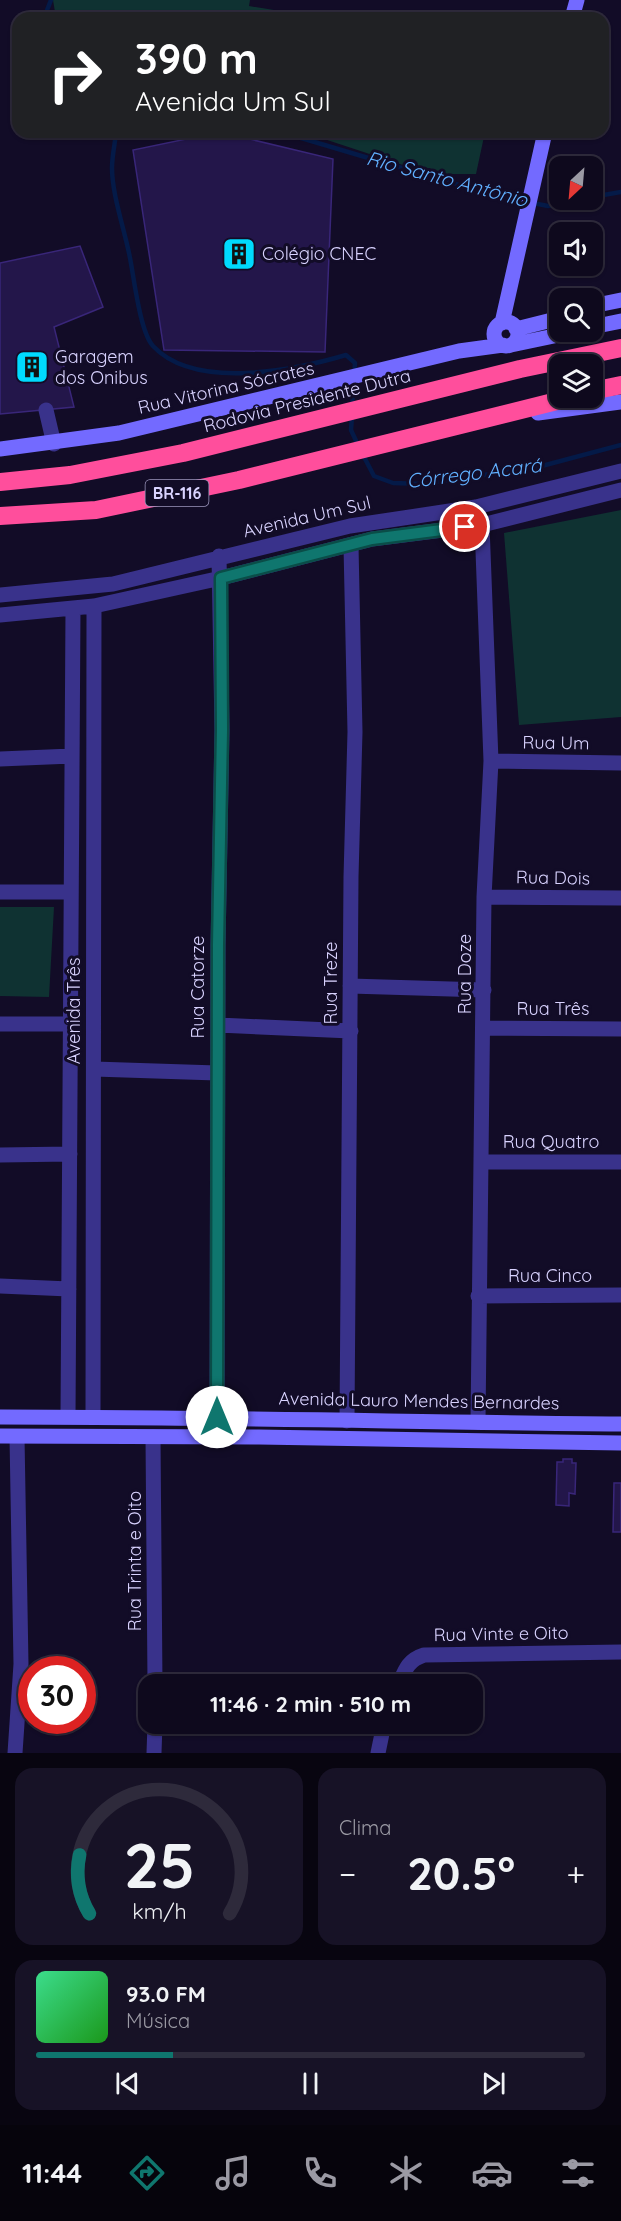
<!DOCTYPE html>
<html lang="pt">
<head>
<meta charset="utf-8">
<style>
  :root { --surface:#0e091d; --page:#171226; --text:#f1f3f6; --muted:#9b9aa4; --line:#2e2a3b; --accent:#0f766e }
  body { margin:0; font-family:Quicksand,sans-serif; background:var(--page); color:var(--text); height:100vh; display:flex; flex-direction:column; font-size:22px; white-space:nowrap }
  * { box-sizing:border-box; margin:0 }
  p { font-size:20px; color:var(--muted) }
  .icon { flex:none; width:33px; height:33px; fill:none; stroke:currentColor; stroke-width:2; stroke-linecap:round; stroke-linejoin:round }
  .map { position:relative; height:1753px; overflow:hidden }
  .panel { display:flex; flex-direction:column; gap:15px; padding:15px; background:#080510; flex:1 }
  .panel>* { flex:none }
  .guide { position:absolute; left:12px; top:12px; width:597px; height:126px; border-radius:18px; box-shadow:0 2px 4px #0004,0 0 0 2px var(--line); background:#202124; color:#fff; overflow:hidden }
  .needle { width:39px; rotate:206deg }
  .controls { position:absolute; left:549px; top:156px; display:grid; gap:12px }
  .controls a { display:grid; place-items:center; width:54px; height:54px; border-radius:12px; background:var(--surface); box-shadow:0 2px 4px #0004,0 0 0 2px var(--line); font-size:30px }
  .speed { position:absolute; left:18px; top:1656px; display:flex; gap:12px; font-size:30px; font-weight:700; text-align:center }
  .speed>* { display:grid; place-content:center; width:78px; height:78px; border-radius:50%; background:var(--surface); box-shadow:0 2px 4px #0004,0 0 0 2px var(--line); line-height:1 }
  .speed .limit { border:9px solid #d22; background:#fff; color:#111 }
  .pin { position:absolute; display:grid; place-items:center; width:51px; height:51px; color:#fff; margin:-26px; border:3px solid #fff; border-radius:50%; box-shadow:0 2px 6px #0007 }
  .me { position:absolute; width:66px; margin:-33px; rotate:0deg; stroke-linejoin:round; filter:drop-shadow(0 0 4px #0008) }
  .turn { display:flex; align-items:center; gap:21px; height:126px; padding:0 24px; font-size:27px }
  .turn .icon { width:78px; height:78px; stroke-width:2.5 }
  .turn b { display:block; font-size:42px; line-height:51px }
  .big { font-size:45px; font-weight:700; line-height:1.1 }
  .panel .card { flex:1; display:flex; flex-direction:column; justify-content:center; gap:9px; min-width:0; padding:0 21px; border-radius:18px; background:var(--page) }
  .panel .dial { align-items:center; gap:0 }
  .dial svg { height:156px; overflow:visible; fill:none; stroke:var(--line); stroke-width:7; stroke-linecap:round; text-anchor:middle }
  .dial text { fill:var(--text); stroke:none }
  .song { display:flex; align-items:center; gap:18px }
  .cover { width:72px; height:72px; border-radius:9px; background:linear-gradient(135deg,hsl(150 70% 55%),hsl(120 70% 35%)) }
  .played { height:6px; border-radius:3px; background:linear-gradient(90deg,var(--accent) 25%,var(--line) 25%) }
  .keys { display:flex; justify-content:space-around; direction:ltr }
  .heat { display:flex; justify-content:space-between; align-items:center; font-size:33px; direction:ltr }
  .panel .tiles { flex:1; display:grid; gap:15px; grid-template-columns:1fr 1fr }
  .card:last-child { grid-column:span 2 }
  .trip { position:absolute; left:138px; top:1674px; width:345px; height:60px; border-radius:18px; background:var(--surface); box-shadow:0 2px 4px #0004,0 0 0 2px var(--line); font-weight:700; line-height:60px; text-align:center }
  .tab-bar { display:flex; height:96px; justify-content:space-around; align-items:center; background:#06040c; color:var(--muted) }
  .tab-bar .icon { width:42px; height:42px }
  .tab-bar .current { color:var(--accent) }
  .tab-bar b { font-size:27px; color:var(--text) }
  .map>svg:first-child { display:block }
  .green { fill:#0f3232 }
  .lines { fill:none; stroke-linecap:round; stroke-linejoin:round }
  .stream { stroke:#041a48; stroke-width:4.5 }
  .building { fill:#23164a; stroke:#392679; stroke-width:1.5 }
  .street { stroke:#39328b; stroke-width:15 }
  .secondary { stroke:#736aff; stroke-width:15 }
  .highway { stroke:#ff4e9c; stroke-width:18 }
  .route-casing { stroke:#0a4d48; stroke-width:15 }
  .route { stroke:#0f766e; stroke-width:10 }
  .labels { text-anchor:middle; stroke-width:6; stroke-linejoin:round; paint-order:stroke }
  .shield { fill:#120c27; stroke:#9d97be; stroke-width:1.5 }
  .shield-label { font-size:16px; font-weight:bold; fill:#d9d3ff }
  .poi-label { font-size:18px; fill:#d9d3ff; stroke:#120c27; text-anchor:start }
  .street-label { font-size:18px; fill:#d9d3ff; stroke:#120c27 }
  .water-label { font-size:20px; font-style:italic; fill:#61b0ff; stroke:#120c27 }
</style>
</head>
<body>
<div class="map">
<svg width="621" height="1753" viewBox="0 0 621 1753">
  <rect width="100%" height="100%" fill="#120c27"/>
  <path class="green" d="M53 0H250L249 6 323 18H56Z
    M303 132H485L476 174H430Z
    M621 510V717L519 725 504 533Z
    M0 907H54L49 997 0 996Z"/>
  <g class="lines">
    <path class="stream" d="M44 18 51 0
      M116 132C115 144 112 156 112 168 112 195 125 231 130 258 134 278 140 332 153 346 195 391 295 370 346 355L355 363 352 407
      M281 132 496 196 548 206 580 200
      M592 197 621 192
      M352 416 351 430 358 445
      M363 455 374 476 393 483 423 484 538 467 621 445"/>
  </g>
  <path class="building" d="M220 132 333 159 325 352 164 350 133 150Z
    M80 246 103 307 54 327 74 407 0 414V263Z
    M563 1459H572V1463H576L575 1494 569 1493V1506L556 1505 557 1462H563Z
    M614 1483H621V1532H613Z"/>
  <g class="lines">
    <path class="street" d="M46 410 54 444
      M0 595 113 584 350 526 476 507 621 471
      M0 615 94 606 221 578 372 539 482 525 621 490
      M0 759 72 756
      M491 761 621 763
      M0 892H71
      M484 897 621 898
      M350 986 484 990
      M0 1024H70
      M218 1025 351 1031
      M484 1028 621 1029
      M94 1069 217 1073
      M0 1155 70 1154
      M482 1162H621
      M0 1286 69 1289
      M478 1296 621 1295
      M68 1416 73 609
      M93 1417 94 606
      M217 1417 218 945 222 730 219 556
      M347 1421 351 877 355 732 351 546
      M478 1422 484 897 491 761 482 525
      M153 1437 155 1684
      M399 1684C405 1670 408 1660 424 1655L621 1652
      M15 1753 21 1664 17 1437
      M154 1753 155 1724
      M378 1753 384 1724"/>
    <path class="secondary" d="M572 18 577 0
      M592 306 621 300
      M494 334a12 12 0 1 1 24 0a12 12 0 1 1-24 0Z
      M502 323 545 132
      M592 327 621 321
      M516 329 560 318
      M511 345 573 332
      M538 413 621 402
      M0 449 119 433 459 351 503 345
      M0 1417C207 1417 414 1422 621 1424
      M0 1436 259 1437 621 1443"/>
    <path class="highway" d="M592 391 621 385
      M0 482 70 475 183 453 520 369 621 348
      M0 516 96 510 239 480 569 398"/>
  </g>
  <g class="lines">
    <defs>
      <path id="route" d="M217 1417 218 945 222 730 221 578 372 539 465 527"/>
    </defs>
    <use href="#route" class="route-casing"/>
    <use href="#route" class="route"/>
  </g>
  <defs>
    <symbol id="building-square" viewBox="-11 -11 22 22"><rect x="-9" y="-9" width="18" height="18" rx="4" fill="#00dafe" stroke="#120c27"/><path d="M-4-6H4V6H1V3H-1V6H-4ZM-2.5-4.3h1.7v1.8h-1.7ZM.8-4.3h1.7v1.8H.8ZM-2.5-1h1.7V.8h-1.7ZM.8-1h1.7V.8H.8Z" fill="#111"/></symbol>
  </defs>
  <g fill-rule="evenodd">
    <use href="#building-square" x="220" y="235" width="38" height="38"/>
    <use href="#building-square" x="13" y="348" width="38" height="38"/>
  </g>
  <g class="labels">
    <rect class="shield" x="145.5" y="480" width="63" height="26" rx="4.5"/>
    <g class="shield-label">
      <text x="177" y="499">BR-116</text>
    </g>
    <g class="poi-label">
      <text x="262" y="260">Colégio CNEC</text>
      <text x="55" y="363">Garagem<tspan x="55" dy="21">dos Onibus</tspan></text>
    </g>
    <g class="street-label">
      <text transform="translate(226 388) rotate(-13)" y="6">Rua Vitorina Sócrates</text>
      <text transform="translate(307 401) rotate(-14)" y="6">Rodovia Presidente Dutra</text>
      <text transform="translate(307 517) rotate(-13)" y="6">Avenida Um Sul</text>
      <text transform="translate(556 743) rotate(1)" y="6">Rua Um</text>
      <text transform="translate(553 878) rotate(1)" y="6">Rua Dois</text>
      <text transform="translate(465 974) rotate(-90)" y="6">Rua Doze</text>
      <text transform="translate(331 983) rotate(-90)" y="6">Rua Treze</text>
      <text transform="translate(198 987) rotate(-90)" y="6">Rua Catorze</text>
      <text x="553" y="1015">Rua Três</text>
      <text transform="translate(74 1011) rotate(-90)" y="6">Avenida Três</text>
      <text x="551" y="1148">Rua Quatro</text>
      <text x="550" y="1282">Rua Cinco</text>
      <text transform="translate(419 1401) rotate(1)" y="6">Avenida Lauro Mendes Bernardes</text>
      <text transform="translate(135 1561) rotate(-90)" y="6">Rua Trinta e Oito</text>
      <text transform="translate(501 1634) rotate(-1)" y="6">Rua Vinte e Oito</text>
    </g>
    <g class="water-label">
      <text transform="translate(447 179) rotate(15)" y="7">Rio Santo Antônio</text>
      <text transform="translate(474 473) rotate(-7)" y="7">Córrego Acará</text>
    </g>
  </g>
</svg>
<div class="controls">
<a><svg class="needle" viewBox="-14 -14 28 28"><path d="M0-13l5 13h-10z" fill="#e53935"/><path d="M0 13l5-13h-10z" fill="#9b9aa4"/></svg></a>
<a><svg class="icon" aria-label="sound" viewBox="0 0 24 24"><path d="M4 9h4l5-4v14l-5-4H4zM17 9q2 3 0 6"/></svg></a>
<a><svg class="icon" aria-label="search" viewBox="0 0 24 24"><circle cx="10" cy="10" r="6"/><path d="M15 15l6 6"/></svg></a>
<a><svg class="icon" aria-label="layers" viewBox="0 0 24 24"><path d="M12 4l9 5-9 5-9-5zM3 14l9 5 9-5"/></svg></a>
</div>
<div class="speed"><div class="limit">30</div></div>
<div class="pin" style="left:465px;top:527px;background:#d93025"><svg class="icon" aria-label="arrive" viewBox="0 0 24 24"><path d="M6 21V4h12l-3 4 3 4H6"/></svg></div>
<svg class="me" style="left:217px;top:1417px" viewBox="-20 -20 40 40"><circle r="19" fill="#fff"/><path d="M0-13L10 11 0 6-10 11z" fill="#0f766e"/></svg>
<div class="trip">11:46 · 2 min · 510 m</div>
<div class="guide">
<div class="turn"><svg class="icon" aria-label="right" viewBox="0 0 24 24"><path d="M7 20v-9h11M14 6l5 5-5 5"/></svg><div><b>390 m</b>Avenida Um Sul</div></div>
</div>
</div>
<section class="panel">
<div class="tiles">
<div class="card dial"><svg viewBox="0 0 100 80">
<path d="M14 69A42 42 0 1 1 86 69"/>
<path d="M14 69A42 42 0 0 1 9 39" stroke="#0f766e"/>
<text x="50" y="56" font-size="32" font-weight="700">25</text>
<text x="50" y="72" font-size="11">km/h</text>
</svg></div>
<div class="card"><p>Clima</p>
<div class="heat"><a>−</a><b class="big">20.5°</b><a>+</a></div>
</div>
<div class="card">
<div class="song"><i class="cover"></i><div><b>93.0 FM</b><p>Música</p></div></div>
<div class="played"></div>
<div class="keys"><svg class="icon" aria-label="previous" viewBox="0 0 24 24"><path d="M18 5L8 12l10 7zM5 5v14"/></svg><svg class="icon" aria-label="pause" viewBox="0 0 24 24"><path d="M8 5v14M16 5v14"/></svg><svg class="icon" aria-label="next" viewBox="0 0 24 24"><path d="M6 5l10 7-10 7zM19 5v14"/></svg></div>
</div>
</div>
</section>
<nav class="tab-bar">
<b>11:44</b>
<svg class="icon current" aria-label="directions" viewBox="0 0 24 24"><path d="M12 3l9 9-9 9-9-9zM9 14v-3h6M13 9l2 2-2 2"/></svg>
<svg class="icon" aria-label="music" viewBox="0 0 24 24"><path d="M9 18V5l10-2v13"/><circle cx="6" cy="18" r="3"/><circle cx="16" cy="16" r="3"/></svg>
<svg class="icon" aria-label="phone" viewBox="0 0 24 24"><path d="M5 4h4l2 5-3 2q2 4 5 5l2-3 5 2v4C11 20 4 13 5 4z"/></svg>
<svg class="icon" aria-label="climate" viewBox="0 0 24 24"><path d="M12 3v18M4 7l16 10M4 17L20 7"/></svg>
<svg class="icon" aria-label="car" viewBox="0 0 24 24"><path d="M5 17H2v-5l4-1 3-4h7l3 4 3 1v5h-3M9 17h6M6 11h13"/><circle cx="7" cy="17" r="2"/><circle cx="17" cy="17" r="2"/></svg>
<svg class="icon" aria-label="filters" viewBox="0 0 24 24"><path d="M4 7h16M4 17h16"/><circle cx="9" cy="7" r="2"/><circle cx="15" cy="17" r="2"/></svg>
</nav>
</body>
</html>
